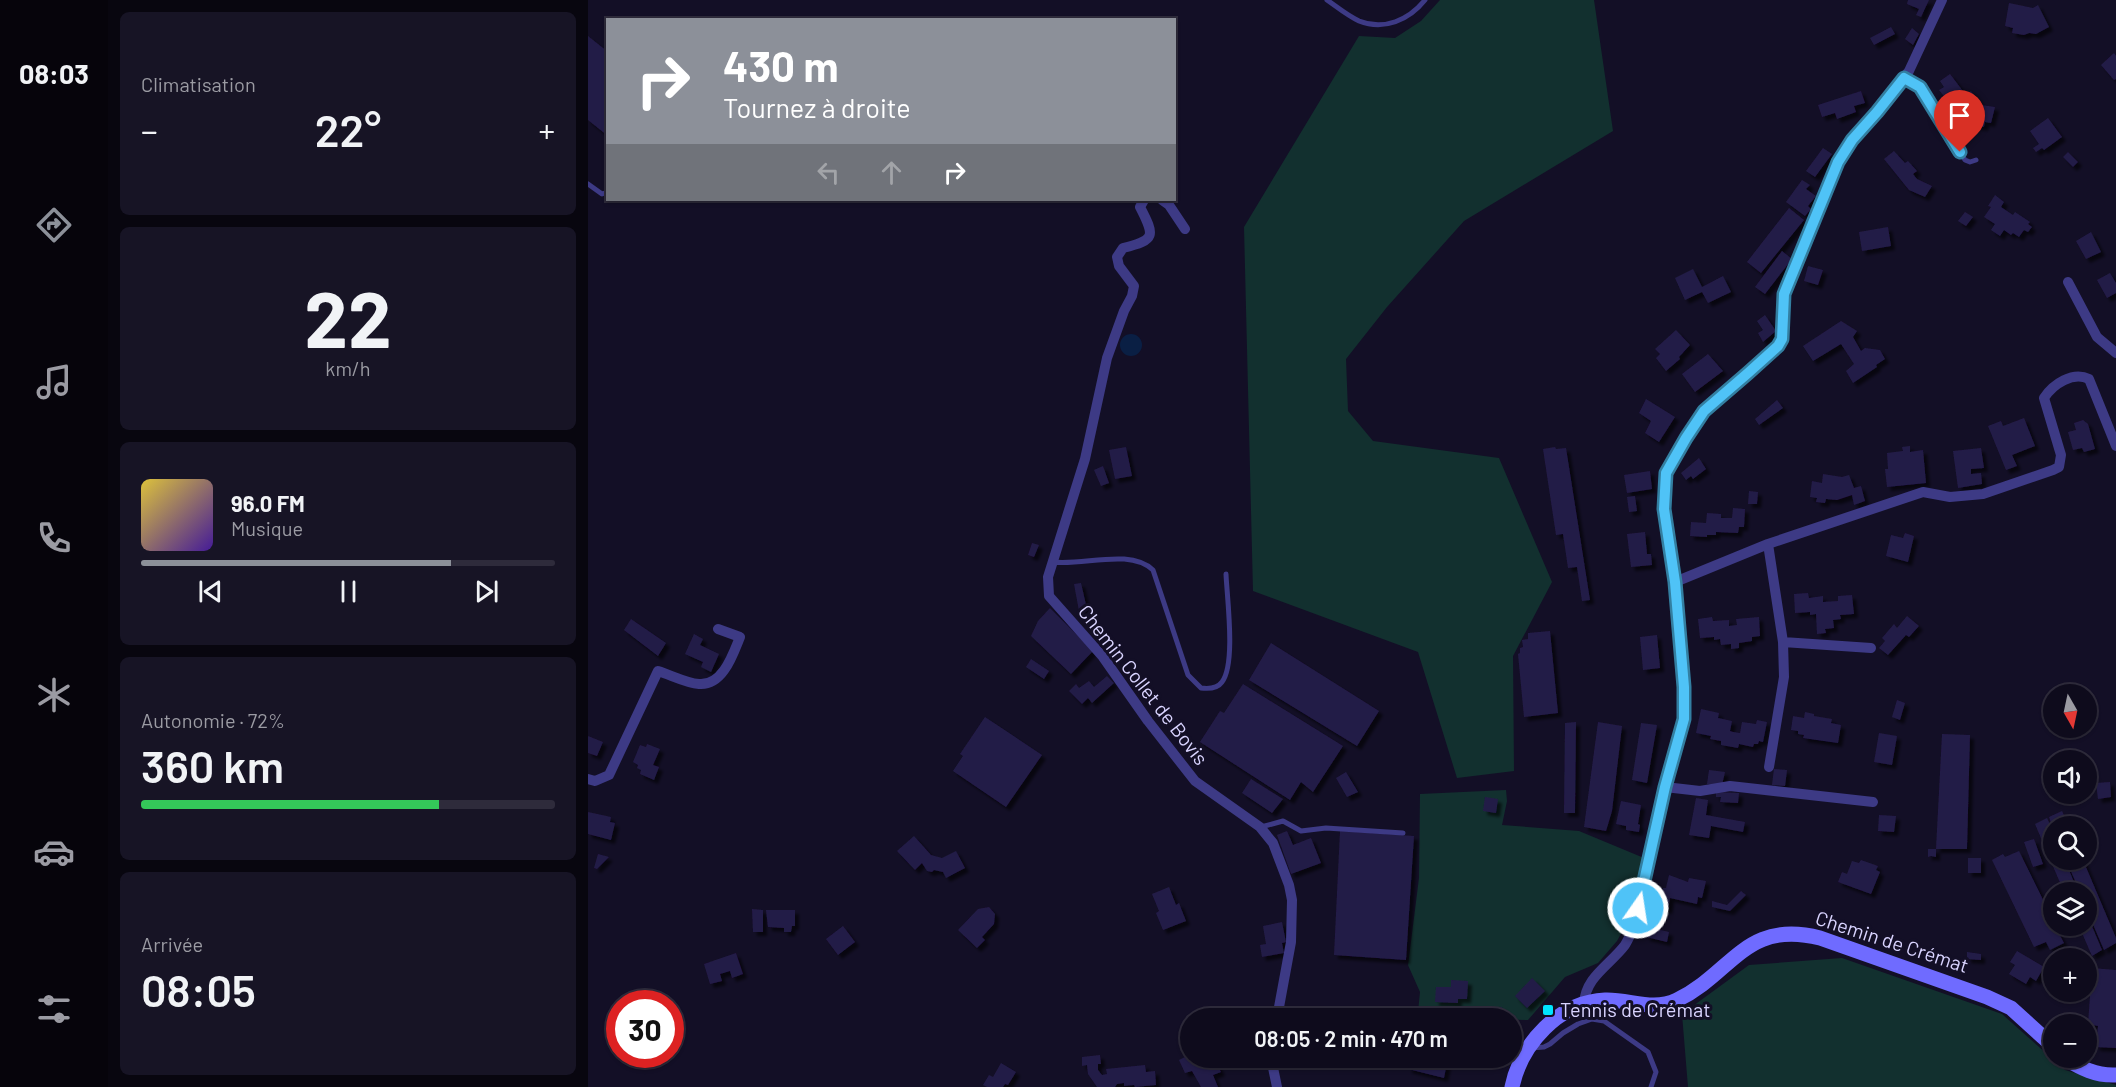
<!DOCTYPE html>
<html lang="fr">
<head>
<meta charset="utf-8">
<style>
  :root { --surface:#0e0b1c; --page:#171425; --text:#f1f3f6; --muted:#9b9ba3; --line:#2e2b3b; --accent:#8c9099 }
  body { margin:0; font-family:Barlow,sans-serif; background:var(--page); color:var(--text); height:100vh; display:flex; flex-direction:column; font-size:22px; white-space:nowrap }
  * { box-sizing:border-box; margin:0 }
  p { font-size:20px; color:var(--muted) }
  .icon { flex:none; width:33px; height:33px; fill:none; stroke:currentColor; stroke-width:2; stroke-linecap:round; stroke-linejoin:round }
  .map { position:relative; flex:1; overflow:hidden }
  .sheet { display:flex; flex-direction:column; gap:12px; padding:12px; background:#08060f; width:480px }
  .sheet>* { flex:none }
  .guide { position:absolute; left:18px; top:18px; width:570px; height:183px; border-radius:0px; box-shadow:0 2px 4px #0004,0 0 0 2px var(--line); background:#8c9099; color:#fff; overflow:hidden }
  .needle { width:39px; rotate:171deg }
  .fabs { position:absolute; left:1455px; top:684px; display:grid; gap:12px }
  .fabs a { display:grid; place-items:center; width:54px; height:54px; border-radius:50%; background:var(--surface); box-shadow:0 2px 4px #0004,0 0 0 2px var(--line); font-size:30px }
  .speed { position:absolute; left:18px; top:990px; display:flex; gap:12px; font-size:30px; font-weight:700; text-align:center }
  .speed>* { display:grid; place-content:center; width:78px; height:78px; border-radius:50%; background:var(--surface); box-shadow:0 2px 4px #0004,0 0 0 2px var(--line); line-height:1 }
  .speed .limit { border:9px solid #d22; background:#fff; color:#111 }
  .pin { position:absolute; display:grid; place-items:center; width:51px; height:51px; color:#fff; margin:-62px -26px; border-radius:50% 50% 50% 0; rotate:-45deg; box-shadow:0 0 6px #0007 }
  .pin .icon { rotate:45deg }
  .me { position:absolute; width:66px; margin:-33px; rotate:13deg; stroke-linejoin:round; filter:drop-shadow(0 0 4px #0008) }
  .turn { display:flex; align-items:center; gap:21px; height:126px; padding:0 18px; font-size:27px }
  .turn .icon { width:78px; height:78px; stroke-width:2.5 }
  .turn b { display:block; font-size:42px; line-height:51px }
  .lanes { display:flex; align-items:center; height:57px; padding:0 18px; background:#0003; justify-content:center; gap:30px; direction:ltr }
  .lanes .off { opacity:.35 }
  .big { font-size:45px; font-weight:600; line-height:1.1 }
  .sheet .widget { flex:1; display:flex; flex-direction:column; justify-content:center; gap:9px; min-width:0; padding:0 21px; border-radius:9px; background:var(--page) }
  .sheet .dial { align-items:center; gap:0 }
  .dial b { font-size:78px; line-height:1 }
  .song { display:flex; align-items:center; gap:18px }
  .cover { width:72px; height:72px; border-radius:9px; background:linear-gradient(135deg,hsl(50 70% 55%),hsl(260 70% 35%)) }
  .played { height:6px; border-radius:3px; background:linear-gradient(90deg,var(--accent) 75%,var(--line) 75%) }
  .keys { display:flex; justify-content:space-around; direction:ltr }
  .heat { display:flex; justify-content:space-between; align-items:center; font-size:33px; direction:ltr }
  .charge { height:9px; border-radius:4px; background:linear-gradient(90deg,#34c759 72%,var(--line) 0) }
  .trip { position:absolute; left:592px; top:1008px; width:342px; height:60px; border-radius:30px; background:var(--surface); box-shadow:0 2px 4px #0004,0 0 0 2px var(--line); font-weight:600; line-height:60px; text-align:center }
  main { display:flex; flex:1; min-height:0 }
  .menu { display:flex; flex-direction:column; width:108px; justify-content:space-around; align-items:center; background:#06040b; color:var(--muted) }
  .menu .icon { width:42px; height:42px }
  .menu .active { color:var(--accent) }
  .menu b { font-size:27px; color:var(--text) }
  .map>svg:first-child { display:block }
  .green { fill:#12302f }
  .water { fill:#0a1f44 }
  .building { fill:#241b47; filter:url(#shadow) }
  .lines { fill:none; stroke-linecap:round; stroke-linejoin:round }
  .lane { stroke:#3d3a85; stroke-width:5 }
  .street { stroke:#3d3a85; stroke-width:10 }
  .secondary { stroke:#6f6bff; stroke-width:15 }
  .route-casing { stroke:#337fa1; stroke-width:15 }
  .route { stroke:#4fc3f7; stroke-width:10 }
  .poi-dot { fill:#00e5ff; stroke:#130f26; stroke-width:2 }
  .labels { text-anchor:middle; stroke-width:6; stroke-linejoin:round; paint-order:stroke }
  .street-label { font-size:20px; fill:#d9d4ff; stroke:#130f26 }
  .poi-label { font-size:20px; fill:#d9d4ff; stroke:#130f26; text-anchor:start }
</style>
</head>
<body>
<main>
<nav class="menu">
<b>08:03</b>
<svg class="icon active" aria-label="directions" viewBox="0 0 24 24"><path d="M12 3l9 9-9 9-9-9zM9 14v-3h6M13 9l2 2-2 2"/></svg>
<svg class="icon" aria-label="music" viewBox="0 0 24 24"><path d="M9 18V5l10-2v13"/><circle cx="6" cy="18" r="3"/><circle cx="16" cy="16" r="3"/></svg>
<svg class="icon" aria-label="phone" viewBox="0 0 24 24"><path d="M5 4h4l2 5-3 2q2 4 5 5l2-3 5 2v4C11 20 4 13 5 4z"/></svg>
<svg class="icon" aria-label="climate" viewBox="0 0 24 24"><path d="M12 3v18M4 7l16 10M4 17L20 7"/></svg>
<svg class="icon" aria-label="car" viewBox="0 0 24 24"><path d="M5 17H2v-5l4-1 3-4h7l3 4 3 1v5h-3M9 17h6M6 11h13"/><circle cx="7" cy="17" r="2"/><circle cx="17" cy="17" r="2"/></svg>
<svg class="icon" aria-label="filters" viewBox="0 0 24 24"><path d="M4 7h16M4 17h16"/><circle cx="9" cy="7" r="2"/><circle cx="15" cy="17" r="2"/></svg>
</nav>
<section class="sheet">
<div class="widget"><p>Climatisation</p>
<div class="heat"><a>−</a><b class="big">22°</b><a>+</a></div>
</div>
<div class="widget dial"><b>22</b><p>km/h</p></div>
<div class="widget">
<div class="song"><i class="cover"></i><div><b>96.0 FM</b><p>Musique</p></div></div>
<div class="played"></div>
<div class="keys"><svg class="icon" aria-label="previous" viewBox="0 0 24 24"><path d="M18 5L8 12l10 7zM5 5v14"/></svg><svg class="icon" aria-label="pause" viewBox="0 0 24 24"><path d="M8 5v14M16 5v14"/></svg><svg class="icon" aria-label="next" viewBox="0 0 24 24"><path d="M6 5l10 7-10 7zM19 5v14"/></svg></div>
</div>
<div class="widget"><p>Autonomie · 72%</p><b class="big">360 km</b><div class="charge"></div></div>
<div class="widget"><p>Arrivée</p><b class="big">08:05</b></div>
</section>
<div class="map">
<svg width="1528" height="1087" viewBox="0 0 1528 1087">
  <defs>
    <filter id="shadow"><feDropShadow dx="4" dy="4" stdDeviation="1.5" flood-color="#0009"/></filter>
  </defs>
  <rect width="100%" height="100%" fill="#130f26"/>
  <path class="green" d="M852 0H1006L1025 131 876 221 799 307 758 359 760 411 785 441 911 458 964 582 925 656 926 771 869 778 830 652 665 591 656 227 771 36 807 38 833 21Z
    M918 790 919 801 914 825 991 831 1056 858 1040 921 1029 941 1010 963 977 977 940 1020 855 1018 830 1012 832 992 820 965 831 878 832 794Z
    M1254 958 1414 1014 1477 1070 1528 1085V1087H1100L1094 1014 1161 965Z"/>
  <path class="water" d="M532 345a11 11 0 1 1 22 0a11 11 0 1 1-22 0Z"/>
  <path class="building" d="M1320 0H1341L1333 17 1328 15 1331 9 1319 4Z
    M1421 3 1445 8 1450 5 1461 27 1448 34 1441 33 1436 35 1424 33 1425 28 1417 26Z
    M1303 27 1307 34 1286 45 1282 38Z
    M1324 28 1331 34 1325 45 1317 39Z
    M0 36 20 52V136L0 120Z
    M1526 53 1528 56V79L1526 80 1513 65Z
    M1362 74 1378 95 1383 91 1393 105 1407 107 1403 123 1397 122 1396 127 1381 124 1382 117 1379 113 1375 116 1362 98 1359 100 1351 90 1356 87 1352 81Z
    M1273 91 1277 103 1266 106 1268 112 1249 119 1247 113 1234 117 1230 105Z
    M1460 118 1474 137 1456 150 1454 148 1448 152 1445 148 1451 144 1442 131Z
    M1235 148 1244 154 1227 177 1218 171Z
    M1306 151 1317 163 1320 161 1329 171 1325 174 1329 179 1344 186 1337 197 1321 190 1296 159Z
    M1480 152 1490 162 1485 167 1475 157Z
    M1214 180 1222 185 1218 189 1228 196 1220 206 1223 209 1217 216 1198 202Z
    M1407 195 1416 202 1413 207 1425 215 1427 212 1442 222 1440 224 1444 227 1440 232 1436 230 1431 237 1425 233 1423 235 1416 230 1412 236 1403 230 1407 224 1396 217 1403 207 1400 206Z
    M1201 208 1216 220 1173 273 1159 262Z
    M1377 212 1385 217 1378 226 1370 221Z
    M1300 227 1303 246 1274 251 1271 232Z
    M1503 232 1513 252 1498 259 1488 241Z
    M1194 251 1204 259 1177 294 1167 287Z
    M1220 266 1235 270 1230 285 1216 281Z
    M1105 269 1114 287 1135 276 1143 292 1120 303 1114 292 1097 300 1087 278Z
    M1522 273 1528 283V293L1519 298 1509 280Z
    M1177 315 1188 331 1175 342 1170 333 1175 330 1169 321Z
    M1253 321 1269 331 1265 337 1273 351 1277 348 1292 350 1297 359 1288 365 1289 367 1265 383 1258 371 1266 364 1253 344 1225 361 1215 346Z
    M1088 330 1102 345 1091 357 1092 359 1078 371 1068 358 1072 354 1067 349Z
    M1120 354 1135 371 1107 392 1094 374Z
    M1058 399 1087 417 1071 442 1057 433 1063 421 1051 413Z
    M1189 400 1195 408 1171 425 1167 419Z
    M1436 418 1447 446 1424 455 1429 466 1418 470 1400 426 1413 421 1415 426Z
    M1495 420 1500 424 1507 449 1496 452 1494 448 1485 450 1480 432 1488 430 1486 423Z
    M1322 446V452L1335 450 1338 483 1299 487 1297 469H1300L1299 453 1315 451 1314 447Z
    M538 447 544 476 527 479 521 450Z
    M967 447 968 449 978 448 1002 600 994 601 989 567 980 568 975 534 968 535 955 449Z
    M1393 448 1396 468 1383 469V474L1393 473 1394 484 1370 488 1365 451Z
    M1111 458 1118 469 1105 479 1103 476 1098 480 1093 473Z
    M515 466 521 483 513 486 506 470Z
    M1062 471 1064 489 1039 493 1036 475Z
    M1235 474 1254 477 1261 475 1266 488 1273 486 1277 501 1266 505 1264 495 1249 500 1238 499 1237 503 1228 502 1229 498 1222 497 1224 481 1234 483Z
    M1161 491 1170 492 1169 504H1160Z
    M1047 496 1049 511 1041 512 1039 497Z
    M1145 508 1157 509 1156 527H1151L1150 533 1128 532V535H1119V537L1102 536 1103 522 1118 523 1119 513 1133 514V518H1144Z
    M1057 532 1059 554H1063L1064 565 1043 567 1039 534Z
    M1317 533 1326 536 1320 562 1298 556 1303 535 1315 538Z
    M444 543 451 545 446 557 440 555Z
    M493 583 499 609 491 611 486 584Z
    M1220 593 1221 598 1235 596V602L1250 601V596L1264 595 1266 614 1252 615 1253 619 1245 620 1246 628 1237 629 1238 633 1229 634 1228 614 1222 615V612L1207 613 1206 594Z
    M462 608 505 651 483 674 443 636 450 621Z
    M1319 616 1331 626 1321 637 1318 635 1300 655 1291 648 1297 641 1294 638 1306 624 1309 628Z
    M1124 617 1125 621 1141 620V626L1149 625 1148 619 1171 617 1172 636 1164 637V641L1151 643V648L1143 649V644L1133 645 1132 639 1126 640V637L1112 638 1110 619Z
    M43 619 78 643 70 656 36 630Z
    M962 631 970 713 936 717 930 654 932 653V648L935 647 934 640 940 639V633Z
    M106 634 115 639 112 645 131 654 123 672 113 667 115 662 97 654Z
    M1069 635 1072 668 1055 670 1052 637Z
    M683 643 791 711 769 746 661 680Z
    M443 659 461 671 456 679 438 667Z
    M519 676 526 683 504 703 500 698 494 704 481 691 488 684 491 688 501 681 506 687Z
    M655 684 755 746 725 792 713 782 702 800 612 742 632 711 636 713Z
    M1309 700 1317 703 1312 720 1304 717Z
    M1113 709 1131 713 1130 718 1144 721 1142 731 1145 732 1152 733 1154 722 1168 724 1169 720 1179 722 1175 742 1171 741 1170 744H1166L1165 747 1151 744 1150 748 1133 745V741L1122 739 1123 736 1108 733Z
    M1217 712 1226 714V716L1244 719 1243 723 1253 725 1250 743 1215 738 1216 735 1210 734V731L1203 730 1205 716 1216 718Z
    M397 717 454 755 418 807 365 771 375 756 372 754Z
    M988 722 987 813H976L977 723Z
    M1010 722 1034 726 1024 811 1018 831 996 827Z
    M1053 723 1069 725 1059 783 1044 780Z
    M1291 733 1309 736 1304 765 1286 762Z
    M1354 734 1382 735 1379 849H1348V857L1343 856 1340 857V849H1348Z
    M0 736 15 742 9 756 0 753Z
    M59 744 72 749 65 765 71 767 66 780 52 774 53 770 49 768 50 765 45 762 52 745 58 747Z
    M1186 769 1199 770 1197 786 1184 785Z
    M1121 770 1137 772 1134 785 1119 784Z
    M758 772 770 792 759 797 748 778Z
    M663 779 695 799 684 813 654 793Z
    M1522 782 1523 797 1510 799 1508 783Z
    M1128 792 1151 793 1150 803 1132 802 1133 797H1128Z
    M897 797 910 799 908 813 895 811Z
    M1108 798 1120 800 1118 815 1157 822 1155 832 1123 826 1121 838 1101 835Z
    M1033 801 1053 805 1050 824 1052 825 1051 832 1038 830V826L1028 824Z
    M1474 811 1481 826H1464L1461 817Z
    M0 812 23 817 22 822 27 823 23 840 0 834Z
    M1291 815 1308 816 1306 832 1290 831Z
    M1459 818 1466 833V860H1477L1490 892H1476L1447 824Z
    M699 831 705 845 723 838 733 863 703 874 689 835Z
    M752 831 826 836 818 960 746 955Z
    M326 836 343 855 354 858 368 851 377 868 358 878 355 872 346 870 344 872 339 871 334 863 327 870 309 851Z
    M1446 839 1455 864 1445 867 1436 842Z
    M1431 851 1466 922V926H1467L1476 943 1462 950 1458 942 1446 947 1404 860 1415 854 1417 857Z
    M10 854 21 857 9 869 6 868Z
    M1380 858H1393V873H1380Z
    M1273 860 1290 866 1288 870 1292 872 1283 894 1250 882 1254 872 1259 874 1264 861 1271 863Z
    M1478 860H1495L1528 938V943L1516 950 1498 908V892H1492Z
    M1081 875 1100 882 1101 878 1118 881 1114 898 1110 897 1109 904 1082 898 1080 910 1071 907 1075 888H1078Z
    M581 887 588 905 591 903 598 921 575 930 568 913 571 911 564 894Z
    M1153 891 1158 895 1142 911 1124 907V901L1139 905Z
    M401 907 407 914 406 924 394 937 397 940 389 948 370 930 390 909Z
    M164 909 175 910V932H165Z
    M178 910H207V926H204L203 932H196V928L180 927Z
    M1498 912 1514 950 1504 956 1491 926H1498Z
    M694 922 698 942 694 943 696 953 674 957 672 945 678 944 675 926Z
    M255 926 267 942 250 955 238 939Z
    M1060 927 1081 932 1079 942 1058 937Z
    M1429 951 1456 967 1448 981 1442 977 1438 984 1421 974 1427 965 1422 962Z
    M1379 952 1393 954V960L1379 959Z
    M148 953 155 974 144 978 142 971 132 974 134 981 122 984 116 964Z
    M1504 968 1528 970V1048L1508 1047 1510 1026 1500 1024Z
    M944 978 957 991 939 1008 927 996Z
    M863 980 880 981 879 999H870V1003L847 1002 848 987H863Z
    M914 1007 915 1015 899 1018 898 1008Z
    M603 1054V1058H610L611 1060 618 1058 621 1065 628 1062 633 1072 625 1075 630 1087H613L604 1071 597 1073 591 1060Z
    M512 1055 513 1064H510V1070L514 1075 519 1074 518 1069 557 1065 558 1072 567 1071 568 1085 547 1087 546 1085 536 1086V1083L529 1084 527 1087H509L500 1074 499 1065 494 1066V1057Z
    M822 1058H860L856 1078 820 1069Z
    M413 1063 428 1072 420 1085 417 1084 415 1087H399L395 1085 401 1075 405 1077Z"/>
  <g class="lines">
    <path class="lane" d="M739 0C749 7 760 16 771 21 796 31 821 20 837 0
      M1317 78 1332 87 1377 160 1382 162 1388 160
      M0 184 14 194 20 192
      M465 562C496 566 541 548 565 570L600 675 613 688C621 689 629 689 634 682 648 664 639 598 638 574
      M673 827 695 821 713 831 738 828 815 833
      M943 1048 956 1047 962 1044 975 1033 990 1024 1004 1019 1016 1021 1060 1052 1068 1072 1063 1087"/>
    <path class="street" d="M556 200 552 207C567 236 568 240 535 248L529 257 531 266 546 286 544 296 536 311 519 358 497 459 460 577 461 596 515 657 560 721 607 781 672 827 685 843 701 885 704 900 703 942 689 1018
      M574 200 581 205 597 229
      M1480 282 1509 337 1528 353
      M1180 544 1195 642 1196 677 1181 767
      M1087 582 1180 544 1335 492 1362 497 1395 494 1465 470 1471 467 1473 455 1456 398C1465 384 1485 371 1501 379L1528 446
      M1195 642 1283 648
      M0 779 7 781 21 775 70 671C83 675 98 683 111 684 135 686 145 654 152 637L130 629
      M1077 787 1112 791 1142 786 1285 802
      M996 1004C997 977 1022 965 1037 945 1040 940 1043 933 1046 928L1077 787 1092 740 1096 719V687L1087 582 1075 509 1079 473 1098 438 1116 411 1160 373 1190 346 1194 339 1196 294 1250 162 1264 140 1289 113 1321 71 1354 0
      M683 1058 689 1087"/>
    <path class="secondary" d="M1476 1058C1493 1068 1508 1076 1528 1075
      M924 1087C933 1044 971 1002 1017 1000 1042 999 1064 1012 1089 1000 1145 973 1157 919 1232 938L1399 997 1423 1008 1466 1047"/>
  </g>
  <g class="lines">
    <defs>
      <path id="route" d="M1050 908 1077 787 1096 719V687L1087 582 1076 509 1078 473 1098 438 1116 411 1160 373 1190 346 1194 339 1196 294 1250 162 1264 140 1289 112 1316 78 1332 87 1372 152"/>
    </defs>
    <use href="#route" class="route-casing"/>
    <use href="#route" class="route"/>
  </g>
  <rect class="poi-dot" x="954" y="1004" width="12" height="12" rx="3"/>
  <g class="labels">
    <g class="street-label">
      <text transform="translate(555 685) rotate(52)" y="7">Chemin Collet de Bovis</text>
      <text transform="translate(1304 942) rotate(18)" y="7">Chemin de Crémat</text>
    </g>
    <g class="poi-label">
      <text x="972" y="1017">Tennis de Crémat</text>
    </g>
  </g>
</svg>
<div class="fabs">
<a><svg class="needle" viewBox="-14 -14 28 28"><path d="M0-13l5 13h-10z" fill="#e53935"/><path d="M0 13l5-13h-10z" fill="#9b9ba3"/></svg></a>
<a><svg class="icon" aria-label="sound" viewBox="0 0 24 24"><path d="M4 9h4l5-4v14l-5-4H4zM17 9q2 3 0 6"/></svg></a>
<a><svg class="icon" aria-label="search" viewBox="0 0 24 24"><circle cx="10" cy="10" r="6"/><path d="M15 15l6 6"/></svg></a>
<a><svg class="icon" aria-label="layers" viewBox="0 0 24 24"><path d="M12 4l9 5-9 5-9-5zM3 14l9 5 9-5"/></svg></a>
<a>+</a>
<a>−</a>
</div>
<div class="speed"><div class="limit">30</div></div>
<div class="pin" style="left:1372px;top:152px;background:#d93025"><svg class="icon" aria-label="arrive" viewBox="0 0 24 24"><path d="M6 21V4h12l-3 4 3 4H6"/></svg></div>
<svg class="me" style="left:1050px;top:908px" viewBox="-20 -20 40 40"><circle r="17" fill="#4fc3f7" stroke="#fff" stroke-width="3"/><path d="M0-11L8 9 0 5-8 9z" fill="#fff"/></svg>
<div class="trip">08:05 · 2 min · 470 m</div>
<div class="guide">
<div class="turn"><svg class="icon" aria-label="right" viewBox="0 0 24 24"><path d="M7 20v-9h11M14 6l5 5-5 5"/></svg><div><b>430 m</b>Tournez à droite</div></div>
<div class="lanes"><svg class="icon off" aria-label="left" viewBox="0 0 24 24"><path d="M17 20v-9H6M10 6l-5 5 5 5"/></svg><svg class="icon off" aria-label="ahead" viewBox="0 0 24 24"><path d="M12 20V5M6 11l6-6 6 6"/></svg><svg class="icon" aria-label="right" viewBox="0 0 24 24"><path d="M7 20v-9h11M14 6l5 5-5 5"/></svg></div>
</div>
</div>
</main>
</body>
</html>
